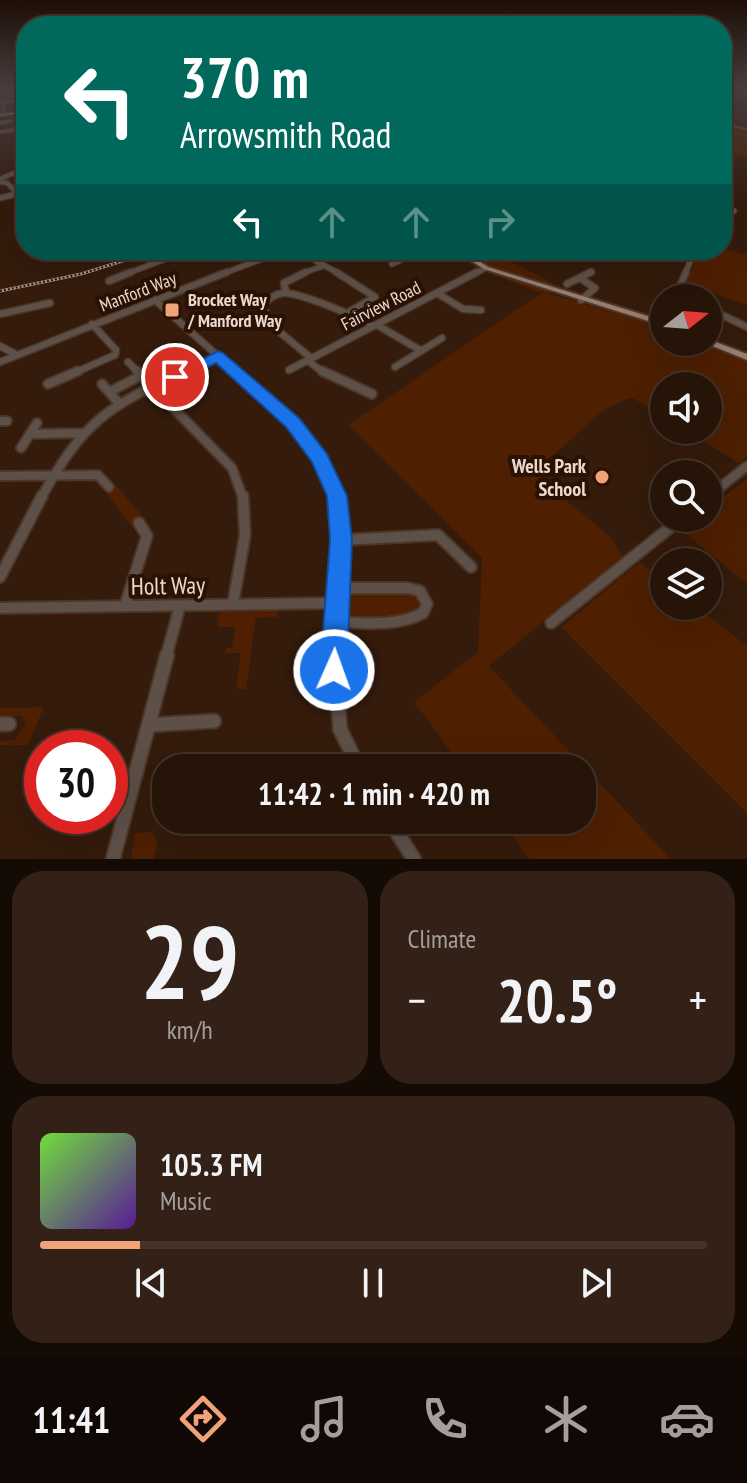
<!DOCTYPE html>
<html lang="en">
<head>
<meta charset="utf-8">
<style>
  :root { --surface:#271409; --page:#332117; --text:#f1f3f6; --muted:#a49e9c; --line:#43332a; --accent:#f0a278 }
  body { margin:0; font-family:"PT Sans Narrow",sans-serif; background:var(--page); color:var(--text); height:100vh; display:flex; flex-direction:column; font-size:30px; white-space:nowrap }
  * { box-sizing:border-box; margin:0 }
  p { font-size:26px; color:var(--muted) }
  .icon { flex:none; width:44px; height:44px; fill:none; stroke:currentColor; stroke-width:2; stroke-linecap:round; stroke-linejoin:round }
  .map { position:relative; height:859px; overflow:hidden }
  .side { display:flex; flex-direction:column; gap:12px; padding:12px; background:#150b05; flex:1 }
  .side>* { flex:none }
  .hud { position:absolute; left:16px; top:16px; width:716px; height:244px; border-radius:32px; box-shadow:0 8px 32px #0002,0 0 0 2px var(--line); background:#00695c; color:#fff; overflow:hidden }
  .needle { width:52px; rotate:73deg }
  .buttons { position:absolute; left:650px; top:284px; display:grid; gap:16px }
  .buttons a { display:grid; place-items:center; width:72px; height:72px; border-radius:50%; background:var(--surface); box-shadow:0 8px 32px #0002,0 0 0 2px var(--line); font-size:40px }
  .speed { position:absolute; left:24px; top:730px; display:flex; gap:16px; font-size:40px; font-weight:700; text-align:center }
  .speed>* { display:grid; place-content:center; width:104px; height:104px; border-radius:50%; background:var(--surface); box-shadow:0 8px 32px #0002,0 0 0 2px var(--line); line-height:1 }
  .speed .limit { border:12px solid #d22; background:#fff; color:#111 }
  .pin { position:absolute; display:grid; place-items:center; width:68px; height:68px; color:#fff; margin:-34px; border:4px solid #fff; border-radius:50%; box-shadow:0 2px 8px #0007 }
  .me { position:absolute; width:88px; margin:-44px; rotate:2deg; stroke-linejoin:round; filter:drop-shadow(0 0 6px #0008) }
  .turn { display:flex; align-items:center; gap:28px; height:168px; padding:0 32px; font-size:36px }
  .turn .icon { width:104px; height:104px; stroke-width:2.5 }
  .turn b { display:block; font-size:56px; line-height:68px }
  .lanes { display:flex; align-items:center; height:76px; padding:0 32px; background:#0003; justify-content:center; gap:40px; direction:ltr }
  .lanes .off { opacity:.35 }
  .big { font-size:60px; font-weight:700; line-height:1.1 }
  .side .widget { flex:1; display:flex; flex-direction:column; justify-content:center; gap:12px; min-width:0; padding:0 28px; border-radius:32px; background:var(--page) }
  .side .dial { align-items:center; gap:0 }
  .dial b { font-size:104px; line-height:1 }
  .song { display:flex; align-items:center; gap:24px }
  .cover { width:96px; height:96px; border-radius:12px; background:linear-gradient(135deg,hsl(100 70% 55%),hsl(270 70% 35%)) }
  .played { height:8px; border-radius:4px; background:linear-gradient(90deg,var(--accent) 15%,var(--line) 15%) }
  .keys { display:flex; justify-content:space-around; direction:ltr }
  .heat { display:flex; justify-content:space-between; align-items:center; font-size:44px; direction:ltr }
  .side .tiles { flex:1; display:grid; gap:12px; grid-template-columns:1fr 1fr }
  .widget:last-child { grid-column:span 2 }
  .trip { position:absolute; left:152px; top:754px; width:444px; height:80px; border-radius:32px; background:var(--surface); box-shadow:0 8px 32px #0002,0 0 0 2px var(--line); font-weight:700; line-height:80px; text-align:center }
  .tab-bar { display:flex; height:128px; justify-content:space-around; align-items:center; background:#100804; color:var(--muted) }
  .tab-bar .icon { width:56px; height:56px }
  .tab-bar .selected { color:var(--accent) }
  .tab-bar b { font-size:36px; color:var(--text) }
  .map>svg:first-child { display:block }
  .green { fill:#4e1f00 }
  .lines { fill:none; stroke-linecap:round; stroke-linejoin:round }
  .stream { stroke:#8a481f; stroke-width:2 }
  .minor-far6-casing { stroke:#4e3627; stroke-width:5 }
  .minor-far5-casing { stroke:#4e3627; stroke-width:6 }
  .minor-far4-casing { stroke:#4e3627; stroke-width:7 }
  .minor-far3-casing { stroke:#4e3627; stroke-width:9 }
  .minor-far2-casing { stroke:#4e3627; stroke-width:12 }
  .minor-far1-casing { stroke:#4e3627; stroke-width:14 }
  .minor-casing { stroke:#4e3627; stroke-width:17 }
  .major-casing { stroke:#4e3627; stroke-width:4 }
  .minor-far6 { stroke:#5d5049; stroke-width:3 }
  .minor-far5 { stroke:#5d5049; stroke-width:4 }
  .minor-far4 { stroke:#5d5049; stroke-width:5 }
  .minor-far3 { stroke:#5d5049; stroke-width:6 }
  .minor-far2 { stroke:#5d5049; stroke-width:8 }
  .minor-far1 { stroke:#5d5049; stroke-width:10 }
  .minor { stroke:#5d5049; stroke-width:13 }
  .major { fill:#987d6f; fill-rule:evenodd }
  .rail-casing { stroke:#aa958a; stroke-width:3 }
  .rail { stroke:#291104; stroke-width:2; stroke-dasharray:2; stroke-linecap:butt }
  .route { fill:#1a73e8; stroke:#114b97; stroke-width:2 }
  .poi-dot { fill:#f0a278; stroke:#291104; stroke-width:3 }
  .labels { text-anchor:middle; stroke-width:8; stroke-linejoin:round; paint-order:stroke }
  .far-street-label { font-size:18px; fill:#ebd9d0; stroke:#291104 }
  .far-poi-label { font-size:18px; font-weight:bold; fill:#ebd9d0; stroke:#291104; text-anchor:start }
  .poi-label { font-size:20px; font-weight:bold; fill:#ebd9d0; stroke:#291104; text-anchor:end }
  .near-street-label { font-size:24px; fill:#ebd9d0; stroke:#291104 }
</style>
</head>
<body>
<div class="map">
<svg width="747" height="859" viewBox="0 0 747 859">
  <rect width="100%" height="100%" fill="#341b0c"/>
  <path class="green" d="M722 122 747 128V157L722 152Z
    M722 247 747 255V305L685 283 700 250H722Z
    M458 250C495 250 534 272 564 291L546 293 664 327V342H703L747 361V456L739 463 685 430H708V386H664V417L633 398C594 405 572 448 537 465L542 481 610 536 623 557 489 666 671 859H529L501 820H582V768H463L414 702 478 652 482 558 348 425 541 293 488 273Z
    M747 479V584L681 530 696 518H708V509Z
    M115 484 145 519 132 527 104 490Z
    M640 562 664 581V606H696L747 646V813L561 627Z
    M351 592H408L417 594 421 608 410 617 350 616Z
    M278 610 277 617 256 618 246 689H236L241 653H226V648H232L235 627H217L220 611Z
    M44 707 28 745H0V741L15 740 26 723 21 716 0 717V708Z
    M153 832 158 843 153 859H131L135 833Z"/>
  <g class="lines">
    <path class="stream" d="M722 123 747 129"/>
    <defs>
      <path id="minor-far6" d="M0 95 26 93
        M4 114 3 102 13 101
        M0 123 11 121
        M0 132 26 128
        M17 136 26 134"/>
      <path id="minor-far5" d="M17 136 24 134
        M0 179 26 168
        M0 182 7 183 18 194
        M4 197 26 192"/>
      <path id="minor-far4" d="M0 198 12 195
        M722 202 734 211 722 219
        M316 261 340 274
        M392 264 422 250
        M126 274 189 250
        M222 274 286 250
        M300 274 323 266
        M474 274 486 268
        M587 274 592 272
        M685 274 695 250"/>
      <path id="minor-far3" d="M336 272 375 297 349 312
        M580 278 595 288 581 300
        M109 281 131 272
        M567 284 591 272
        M286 292 284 283 306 272
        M437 293 463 309 481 310
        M675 298 686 272
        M155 300 237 373
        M708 308 747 327
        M0 314 50 303
        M377 325 420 350
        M0 346 15 354
        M311 358 276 329 262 306C268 299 274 294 283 293 300 292 357 317 373 326
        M307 360 324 373
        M0 362 227 272
        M128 362 139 373
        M395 367 442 338
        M289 370 477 272
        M74 373 115 355 116 350 92 324
        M181 373 218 356"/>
      <path id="minor-far2" d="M137 371 232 468 243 498
        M235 371C277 408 319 443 337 498
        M322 371 372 394
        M48 384 78 371
        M102 384 117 401
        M109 392 142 375
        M0 421H7
        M30 434 84 433
        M21 448 37 423
        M0 476 98 475 109 487
        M708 497 747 466
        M41 498C83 422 107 406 186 371"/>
      <path id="minor-far1" d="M341 540 438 535 471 567
        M0 577 42 496
        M233 604 245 535 243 496
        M125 606 147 536 139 523
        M0 608 336 603
        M335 622C364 623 397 627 423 613L427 604 420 591 408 588H338
        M551 623 682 518
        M166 657 180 606
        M335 657 341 540 337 496"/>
      <path id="minor" d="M335 655 340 729 359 768
        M0 724H9
        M149 725 214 721
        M389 820 414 859
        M113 859 167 655"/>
      <path id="major" d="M26 111V113L0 116V114Z
        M454 250H462L488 267 664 321V326L484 269Z
        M708 339 747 354V360L705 343 708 342Z"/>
    </defs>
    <use href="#minor-far6" class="minor-far6-casing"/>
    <use href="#minor-far5" class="minor-far5-casing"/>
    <use href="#minor-far4" class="minor-far4-casing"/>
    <use href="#minor-far3" class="minor-far3-casing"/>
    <use href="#minor-far2" class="minor-far2-casing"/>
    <use href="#minor-far1" class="minor-far1-casing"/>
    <use href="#minor" class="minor-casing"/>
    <use href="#major" class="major-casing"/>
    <use href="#minor-far6" class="minor-far6"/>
    <use href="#minor-far5" class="minor-far5"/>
    <use href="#minor-far4" class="minor-far4"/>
    <use href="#minor-far3" class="minor-far3"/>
    <use href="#minor-far2" class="minor-far2"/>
    <use href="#minor-far1" class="minor-far1"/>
    <use href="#minor" class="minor"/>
    <use href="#major" class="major"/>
    <defs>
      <path id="rail" d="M0 291 81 274 158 250"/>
    </defs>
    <use href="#rail" class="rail-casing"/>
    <use href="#rail" class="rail"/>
  </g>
  <linearGradient id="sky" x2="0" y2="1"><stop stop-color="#1d0f07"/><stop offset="0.42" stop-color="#4a3f40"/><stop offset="1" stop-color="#4a3f40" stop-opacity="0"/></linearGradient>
  <rect width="747" height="208" fill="url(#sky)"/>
  <path class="route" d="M218 351 223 353 299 418 327 454 347 496 352 540 347 670 343 680 334 684 324 680 320 670 330 540 327 496 312 462 286 427 216 363 181 380 175 382 167 377Z"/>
  <g class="poi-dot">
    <rect x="164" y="302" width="16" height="16" rx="4"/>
    <circle cx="602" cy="477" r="8"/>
  </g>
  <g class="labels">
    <g class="far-street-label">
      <text transform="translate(138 292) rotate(-21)" y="6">Manford Way</text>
      <text transform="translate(381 306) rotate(-27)" y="6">Fairview Road</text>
    </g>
    <g class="far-poi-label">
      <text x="188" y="306">Brocket Way<tspan x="188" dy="21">/ Manford Way</tspan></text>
    </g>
    <g class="poi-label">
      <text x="586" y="473">Wells Park<tspan x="586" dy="23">School</tspan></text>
    </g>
    <g class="near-street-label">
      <text transform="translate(168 586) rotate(-1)" y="8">Holt Way</text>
    </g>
  </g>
</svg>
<div class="buttons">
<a><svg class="needle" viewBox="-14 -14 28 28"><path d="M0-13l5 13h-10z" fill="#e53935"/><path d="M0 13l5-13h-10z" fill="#a49e9c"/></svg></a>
<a><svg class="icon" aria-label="sound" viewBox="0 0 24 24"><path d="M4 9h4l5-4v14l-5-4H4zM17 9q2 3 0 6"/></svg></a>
<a><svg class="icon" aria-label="search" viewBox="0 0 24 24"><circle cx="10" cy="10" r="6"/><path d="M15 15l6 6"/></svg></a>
<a><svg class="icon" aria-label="layers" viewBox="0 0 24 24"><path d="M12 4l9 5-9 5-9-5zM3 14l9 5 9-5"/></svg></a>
</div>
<div class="speed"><div class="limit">30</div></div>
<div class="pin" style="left:175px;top:377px;background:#d93025"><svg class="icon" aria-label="arrive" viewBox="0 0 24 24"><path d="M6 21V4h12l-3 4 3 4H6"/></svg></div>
<svg class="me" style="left:334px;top:670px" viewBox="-20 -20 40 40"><circle r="17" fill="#1a73e8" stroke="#fff" stroke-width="3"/><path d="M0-11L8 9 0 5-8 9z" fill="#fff"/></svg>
<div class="trip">11:42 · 1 min · 420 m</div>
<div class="hud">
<div class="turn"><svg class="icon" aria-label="left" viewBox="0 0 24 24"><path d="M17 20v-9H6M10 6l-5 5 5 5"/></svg><div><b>370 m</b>Arrowsmith Road</div></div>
<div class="lanes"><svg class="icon" aria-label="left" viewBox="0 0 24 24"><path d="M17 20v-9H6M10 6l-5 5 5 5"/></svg><svg class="icon off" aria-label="ahead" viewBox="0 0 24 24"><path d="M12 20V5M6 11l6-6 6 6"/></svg><svg class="icon off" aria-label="ahead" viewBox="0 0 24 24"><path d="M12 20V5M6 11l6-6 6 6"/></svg><svg class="icon off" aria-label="right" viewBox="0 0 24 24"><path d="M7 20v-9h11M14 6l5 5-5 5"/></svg></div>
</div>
</div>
<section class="side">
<div class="tiles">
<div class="widget dial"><b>29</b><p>km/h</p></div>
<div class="widget"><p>Climate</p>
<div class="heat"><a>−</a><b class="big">20.5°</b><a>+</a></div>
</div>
<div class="widget">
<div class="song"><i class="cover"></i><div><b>105.3 FM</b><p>Music</p></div></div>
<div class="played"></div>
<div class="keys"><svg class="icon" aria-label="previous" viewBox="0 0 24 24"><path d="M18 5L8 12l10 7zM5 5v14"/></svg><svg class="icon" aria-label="pause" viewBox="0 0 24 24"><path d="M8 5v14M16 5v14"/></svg><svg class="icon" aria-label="next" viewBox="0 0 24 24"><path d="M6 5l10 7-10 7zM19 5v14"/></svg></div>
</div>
</div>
</section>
<nav class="tab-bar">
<b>11:41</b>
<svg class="icon selected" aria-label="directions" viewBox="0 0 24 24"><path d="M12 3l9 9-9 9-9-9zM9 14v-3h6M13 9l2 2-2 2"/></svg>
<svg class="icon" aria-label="music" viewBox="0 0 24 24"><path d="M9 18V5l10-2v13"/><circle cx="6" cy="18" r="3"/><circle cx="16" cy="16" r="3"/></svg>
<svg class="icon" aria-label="phone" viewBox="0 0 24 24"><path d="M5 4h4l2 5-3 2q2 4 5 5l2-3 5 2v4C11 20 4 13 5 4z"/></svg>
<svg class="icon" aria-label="climate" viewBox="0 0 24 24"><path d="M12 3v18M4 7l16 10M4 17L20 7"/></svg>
<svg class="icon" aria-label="car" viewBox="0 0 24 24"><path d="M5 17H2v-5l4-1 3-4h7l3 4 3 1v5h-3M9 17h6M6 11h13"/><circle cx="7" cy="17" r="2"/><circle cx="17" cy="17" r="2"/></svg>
</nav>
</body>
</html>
